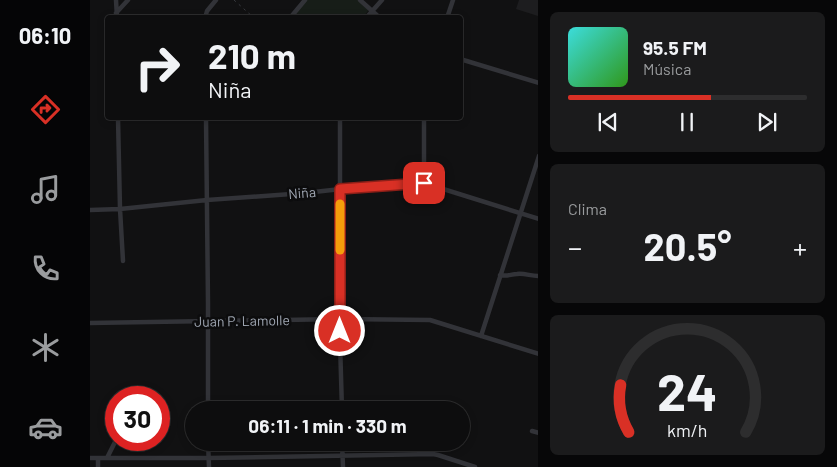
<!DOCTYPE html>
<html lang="es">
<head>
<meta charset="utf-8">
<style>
  :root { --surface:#0d0d0e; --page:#1b1b1c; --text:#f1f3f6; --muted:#9a9c9e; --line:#2d2d2e; --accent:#d93025 }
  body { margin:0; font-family:Barlow,sans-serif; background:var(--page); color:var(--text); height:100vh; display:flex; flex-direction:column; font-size:19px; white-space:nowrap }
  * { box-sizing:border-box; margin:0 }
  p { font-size:16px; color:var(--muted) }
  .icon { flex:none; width:28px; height:28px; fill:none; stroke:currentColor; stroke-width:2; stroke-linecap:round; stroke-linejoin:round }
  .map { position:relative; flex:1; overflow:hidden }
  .sheet { display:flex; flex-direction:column; gap:12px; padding:12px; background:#070708; width:299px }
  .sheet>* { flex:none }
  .banner { position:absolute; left:15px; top:15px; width:358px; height:105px; border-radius:5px; box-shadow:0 2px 8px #0003,0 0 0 1px var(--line); background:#0d0d0e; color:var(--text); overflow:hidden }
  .speed { position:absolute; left:15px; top:386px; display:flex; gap:10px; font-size:25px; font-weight:700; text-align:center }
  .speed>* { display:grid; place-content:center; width:65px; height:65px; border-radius:50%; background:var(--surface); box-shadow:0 2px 8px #0003,0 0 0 1px var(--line); line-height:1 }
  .speed .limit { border:8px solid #d22; background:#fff; color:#111 }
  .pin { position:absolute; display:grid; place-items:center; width:42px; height:42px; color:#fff; margin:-21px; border-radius:10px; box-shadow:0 2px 8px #0006 }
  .me { position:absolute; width:55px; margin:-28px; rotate:0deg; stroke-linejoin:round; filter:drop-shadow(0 0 4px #0008) }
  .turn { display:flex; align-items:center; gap:18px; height:105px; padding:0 20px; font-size:22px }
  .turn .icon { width:65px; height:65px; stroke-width:2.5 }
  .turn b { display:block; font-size:35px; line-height:42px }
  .big { font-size:38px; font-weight:700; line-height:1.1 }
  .sheet .tile { flex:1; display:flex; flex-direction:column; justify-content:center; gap:8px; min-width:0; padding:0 18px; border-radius:8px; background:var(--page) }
  .sheet .dial { align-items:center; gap:0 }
  .dial svg { height:130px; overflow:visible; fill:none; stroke:var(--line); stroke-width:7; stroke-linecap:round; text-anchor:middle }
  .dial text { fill:var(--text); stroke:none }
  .song { display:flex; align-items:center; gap:15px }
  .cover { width:60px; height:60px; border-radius:8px; background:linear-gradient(135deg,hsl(180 70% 55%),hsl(110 70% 35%)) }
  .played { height:5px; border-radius:2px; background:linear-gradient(90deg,var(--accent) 60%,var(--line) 60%) }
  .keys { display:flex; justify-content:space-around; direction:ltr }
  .heat { display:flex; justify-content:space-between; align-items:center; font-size:28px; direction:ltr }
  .trip { position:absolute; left:95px; top:401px; width:285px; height:50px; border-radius:25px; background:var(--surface); box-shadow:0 2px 8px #0003,0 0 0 1px var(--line); font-weight:700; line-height:50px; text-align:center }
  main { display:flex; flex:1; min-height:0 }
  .tabs { display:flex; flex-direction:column; width:90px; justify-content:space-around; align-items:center; background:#050506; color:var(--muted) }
  .tabs .icon { width:35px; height:35px }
  .tabs .on { color:var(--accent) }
  .tabs b { font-size:22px; color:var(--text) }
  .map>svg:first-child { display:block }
  .built { fill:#1d1d1f }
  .green { fill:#171d18 }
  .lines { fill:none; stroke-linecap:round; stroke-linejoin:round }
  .path { stroke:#383a3f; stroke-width:1; stroke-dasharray:2.5 4; stroke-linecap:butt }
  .minor { stroke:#323338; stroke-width:4.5 }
  .route-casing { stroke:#8d1f18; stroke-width:12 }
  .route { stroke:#d93025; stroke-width:9 }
  .slow { stroke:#f59e0b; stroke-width:9 }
  .labels { text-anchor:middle; stroke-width:5; stroke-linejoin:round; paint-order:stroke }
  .street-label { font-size:14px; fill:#a1a8b4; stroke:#0c0c0d }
</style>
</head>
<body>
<main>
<nav class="tabs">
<b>06:10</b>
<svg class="icon on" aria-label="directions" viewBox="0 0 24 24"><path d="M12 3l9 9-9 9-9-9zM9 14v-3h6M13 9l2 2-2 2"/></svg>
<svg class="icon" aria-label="music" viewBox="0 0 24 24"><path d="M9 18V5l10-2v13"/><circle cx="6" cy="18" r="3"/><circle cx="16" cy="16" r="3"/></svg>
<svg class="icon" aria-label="phone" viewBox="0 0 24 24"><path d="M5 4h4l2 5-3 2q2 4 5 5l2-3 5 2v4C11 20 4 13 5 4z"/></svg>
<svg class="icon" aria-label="climate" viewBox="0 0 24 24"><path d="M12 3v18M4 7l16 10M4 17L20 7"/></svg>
<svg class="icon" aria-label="car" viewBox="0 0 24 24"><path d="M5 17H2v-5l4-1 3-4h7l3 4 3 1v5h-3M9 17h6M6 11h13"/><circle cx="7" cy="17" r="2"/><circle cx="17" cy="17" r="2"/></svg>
</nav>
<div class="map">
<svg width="449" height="467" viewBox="0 0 449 467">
  <rect width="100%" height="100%" fill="#111112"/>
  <path class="built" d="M429 0H448V16L426 9Z"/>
  <path class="green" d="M217 0H268L278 10V11L273 17 201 18Z"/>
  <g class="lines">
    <path class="path" d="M144 0 164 18"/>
    <path class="minor" d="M26 0 27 18
      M270 0 290 18
      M26 13 38 0
      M115 18 117 11 126 0
      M200 18 215 0
      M276 18 292 0
      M357 18 363 0
      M370 59 449 83
      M28 118 30 209 33 261
      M116 118 118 303V410
      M250 118V342L252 410
      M334 183V118
      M0 210 30 209 117 200 215 193 251 189 334 183 449 219
      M410 275C417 277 421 274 427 274 434 273 441 276 449 276
      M0 323 250 319 340 320 449 354
      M391 336 449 156
      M442 431 449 433
      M118 442 119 467
      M252 442 253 467
      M0 458H118L343 454 348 455 385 467
      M17 458 26 440
      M8 467V458"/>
  </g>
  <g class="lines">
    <defs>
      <path id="route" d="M250 331V189L334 183"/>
    </defs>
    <use href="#route" class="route-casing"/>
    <use href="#route" class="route"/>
    <path class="slow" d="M250 250V204"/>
  </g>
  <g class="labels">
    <g class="street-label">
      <text transform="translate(212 193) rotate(-5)" y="5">Niña</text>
      <text transform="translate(152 321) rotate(-1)" y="5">Juan P. Lamolle</text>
    </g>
  </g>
</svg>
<div class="speed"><div class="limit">30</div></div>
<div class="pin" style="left:334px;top:183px;background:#d93025"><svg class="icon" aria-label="arrive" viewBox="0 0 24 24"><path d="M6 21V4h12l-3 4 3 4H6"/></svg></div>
<svg class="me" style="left:250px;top:331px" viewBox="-20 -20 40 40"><circle r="17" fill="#d93025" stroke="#fff" stroke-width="3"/><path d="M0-11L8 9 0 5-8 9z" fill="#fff"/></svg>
<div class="trip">06:11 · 1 min · 330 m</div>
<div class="banner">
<div class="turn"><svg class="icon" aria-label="right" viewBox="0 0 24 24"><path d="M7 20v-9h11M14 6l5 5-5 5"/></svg><div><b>210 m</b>Niña</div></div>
</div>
</div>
<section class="sheet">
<div class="tile">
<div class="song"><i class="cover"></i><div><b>95.5 FM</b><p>Música</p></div></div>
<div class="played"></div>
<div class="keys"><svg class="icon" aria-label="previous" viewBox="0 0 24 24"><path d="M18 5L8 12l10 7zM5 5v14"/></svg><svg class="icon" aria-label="pause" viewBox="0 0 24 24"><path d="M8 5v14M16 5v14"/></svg><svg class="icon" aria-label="next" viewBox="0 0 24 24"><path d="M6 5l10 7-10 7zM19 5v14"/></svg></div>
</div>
<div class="tile"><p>Clima</p>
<div class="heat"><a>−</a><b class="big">20.5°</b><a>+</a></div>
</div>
<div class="tile dial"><svg viewBox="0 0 100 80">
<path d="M14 69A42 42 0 1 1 86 69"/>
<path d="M14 69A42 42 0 0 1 9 40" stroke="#d93025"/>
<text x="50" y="56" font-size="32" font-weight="700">24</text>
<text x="50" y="72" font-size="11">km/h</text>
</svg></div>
</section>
</main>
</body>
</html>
